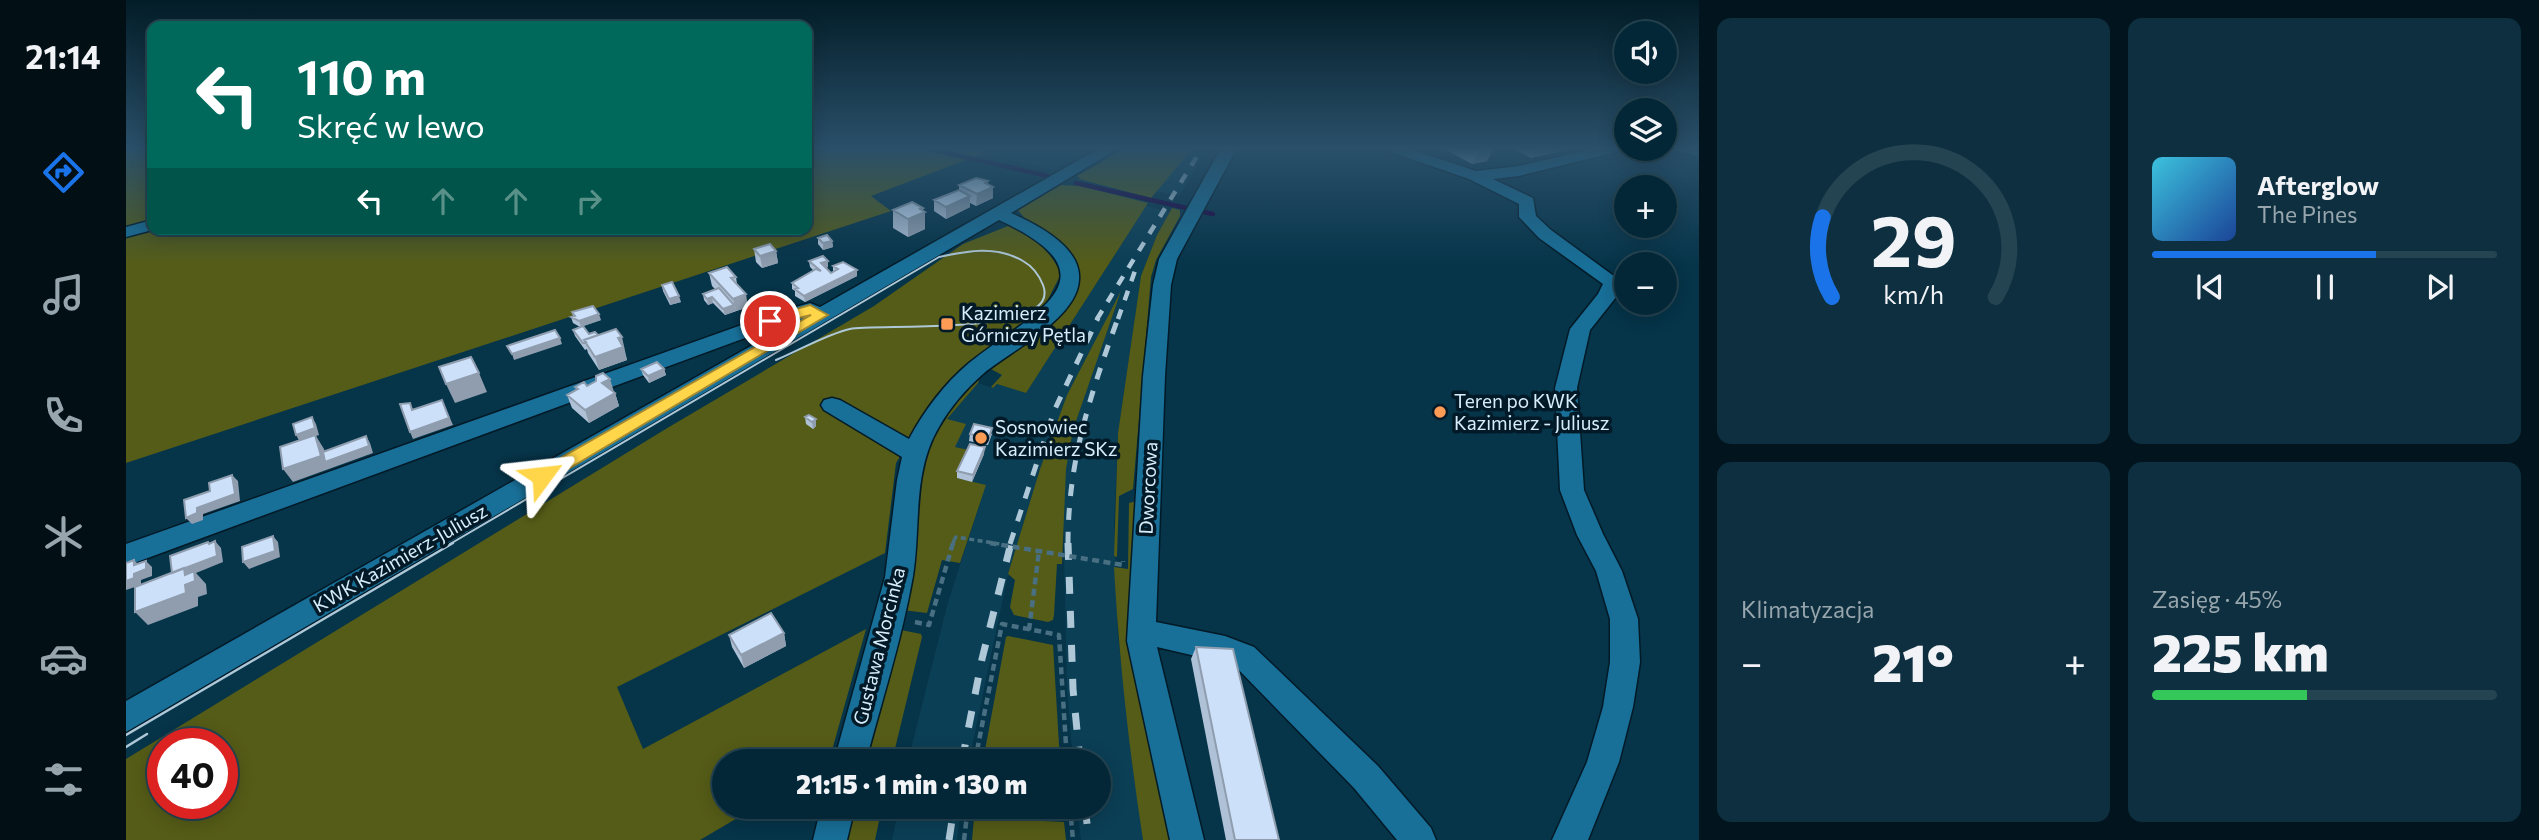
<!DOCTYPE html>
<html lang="pl">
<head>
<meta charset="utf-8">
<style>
  :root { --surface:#042737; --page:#0d2f3f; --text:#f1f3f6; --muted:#97a5ad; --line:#254452; --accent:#1a73e8 }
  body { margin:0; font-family:Commissioner,sans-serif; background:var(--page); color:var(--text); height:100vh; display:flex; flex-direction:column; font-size:26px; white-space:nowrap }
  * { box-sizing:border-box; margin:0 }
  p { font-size:23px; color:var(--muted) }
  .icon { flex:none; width:38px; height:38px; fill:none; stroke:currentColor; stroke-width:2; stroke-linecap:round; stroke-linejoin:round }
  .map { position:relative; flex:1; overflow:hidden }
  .details { display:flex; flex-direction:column; gap:18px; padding:18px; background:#02151e; width:840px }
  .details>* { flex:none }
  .hud { position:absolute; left:21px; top:21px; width:665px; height:214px; border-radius:14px; box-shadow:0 4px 18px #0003,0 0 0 2px var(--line); background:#00695c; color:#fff; overflow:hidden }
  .tools { position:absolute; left:1488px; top:21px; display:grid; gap:14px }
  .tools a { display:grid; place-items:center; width:63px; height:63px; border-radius:50%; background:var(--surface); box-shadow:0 4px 18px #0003,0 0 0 2px var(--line); font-size:35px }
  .speed { position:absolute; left:21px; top:728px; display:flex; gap:14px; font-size:35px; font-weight:700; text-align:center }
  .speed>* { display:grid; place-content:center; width:91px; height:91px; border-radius:50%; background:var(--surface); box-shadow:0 4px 18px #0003,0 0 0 2px var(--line); line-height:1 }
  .speed .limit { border:10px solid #d22; background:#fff; color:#111 }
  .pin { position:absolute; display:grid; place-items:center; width:60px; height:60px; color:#fff; margin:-30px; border:4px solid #fff; border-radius:50%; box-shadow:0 2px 7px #0007 }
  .me { position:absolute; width:77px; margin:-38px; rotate:60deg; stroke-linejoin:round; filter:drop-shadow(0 0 5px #0008) }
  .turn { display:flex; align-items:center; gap:24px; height:147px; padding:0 35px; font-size:32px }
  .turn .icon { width:91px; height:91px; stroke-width:2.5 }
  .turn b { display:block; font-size:49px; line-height:60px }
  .lanes { display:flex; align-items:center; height:66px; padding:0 35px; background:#0003; justify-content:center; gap:35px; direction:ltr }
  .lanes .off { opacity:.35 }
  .big { font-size:52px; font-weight:800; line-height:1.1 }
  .details .widget { flex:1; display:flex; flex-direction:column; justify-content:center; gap:10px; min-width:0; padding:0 24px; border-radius:14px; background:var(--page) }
  .details .dial { align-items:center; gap:0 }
  .dial svg { height:182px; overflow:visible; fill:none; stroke:var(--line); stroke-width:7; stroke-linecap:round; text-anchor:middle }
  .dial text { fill:var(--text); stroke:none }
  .song { display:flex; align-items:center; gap:21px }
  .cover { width:84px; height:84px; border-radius:10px; background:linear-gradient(135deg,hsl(190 70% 55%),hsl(220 70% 35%)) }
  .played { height:7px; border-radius:4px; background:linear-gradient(90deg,var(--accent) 65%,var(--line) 65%) }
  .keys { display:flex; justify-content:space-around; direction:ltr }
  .heat { display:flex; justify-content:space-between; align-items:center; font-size:38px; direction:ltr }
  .charge { height:10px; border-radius:5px; background:linear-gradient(90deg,#34c759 45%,var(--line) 0) }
  .details .tiles { flex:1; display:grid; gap:18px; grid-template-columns:repeat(2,1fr) }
  .trip { position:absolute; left:586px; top:749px; width:399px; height:70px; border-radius:35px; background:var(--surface); box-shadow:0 4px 18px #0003,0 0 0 2px var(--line); font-weight:800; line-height:70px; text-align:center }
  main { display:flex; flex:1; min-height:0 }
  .tab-bar { display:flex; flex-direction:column; width:126px; justify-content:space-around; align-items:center; background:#021016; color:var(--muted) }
  .tab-bar .icon { width:49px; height:49px }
  .tab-bar .on { color:var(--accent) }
  .tab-bar b { font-size:32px; color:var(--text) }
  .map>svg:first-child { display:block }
  .built { fill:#0b3f56 }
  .green { fill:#555c17; fill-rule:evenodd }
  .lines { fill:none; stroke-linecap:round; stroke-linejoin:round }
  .stream { stroke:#1c0041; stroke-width:4.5 }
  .minor-casing { stroke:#021a27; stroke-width:3 }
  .path-far1 { stroke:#496f82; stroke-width:3.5; stroke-dasharray:5 3.5; stroke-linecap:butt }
  .path { stroke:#496f82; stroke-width:4.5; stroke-dasharray:7 4.5; stroke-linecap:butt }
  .minor { fill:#186f98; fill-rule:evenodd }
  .tram-far1 { stroke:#aec8d8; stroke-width:2 }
  .tram { stroke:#aec8d8; stroke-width:2.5 }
  .rail-far2 { stroke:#aec8d8; stroke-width:4.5; stroke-dasharray:10 10; stroke-linecap:butt }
  .rail-far1 { stroke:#aec8d8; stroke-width:5; stroke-dasharray:12 12; stroke-linecap:butt }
  .rail { stroke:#aec8d8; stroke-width:7; stroke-dasharray:17 17; stroke-linecap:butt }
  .path-bridge-far1 { stroke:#496f82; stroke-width:3.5; stroke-dasharray:5 3.5; stroke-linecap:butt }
  .path-bridge { stroke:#496f82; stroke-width:4.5; stroke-dasharray:7 4.5; stroke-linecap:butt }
  .wall { fill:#afc1d6 }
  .shaded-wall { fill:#8f9dae }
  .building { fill:#cce0f9; stroke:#8f9dae; stroke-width:2 }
  .route { fill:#ffd54a; stroke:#a68a30; stroke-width:2 }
  .poi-dot { fill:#fd9c55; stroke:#021a27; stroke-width:2.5 }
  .labels { text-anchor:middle; stroke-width:7; stroke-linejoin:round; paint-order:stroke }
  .poi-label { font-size:19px; fill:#d7edfb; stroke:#021a27; text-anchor:start }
  .street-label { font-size:19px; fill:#d7edfb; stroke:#021a27 }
</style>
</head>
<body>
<main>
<nav class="tab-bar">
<b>21:14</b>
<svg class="icon on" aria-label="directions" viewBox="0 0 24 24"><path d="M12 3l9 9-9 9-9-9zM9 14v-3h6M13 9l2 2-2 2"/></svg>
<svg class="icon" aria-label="music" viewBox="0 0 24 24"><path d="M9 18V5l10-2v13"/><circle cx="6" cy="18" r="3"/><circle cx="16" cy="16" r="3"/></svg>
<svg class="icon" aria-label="phone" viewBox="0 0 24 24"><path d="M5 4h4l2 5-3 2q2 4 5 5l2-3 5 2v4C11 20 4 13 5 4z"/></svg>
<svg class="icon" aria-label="climate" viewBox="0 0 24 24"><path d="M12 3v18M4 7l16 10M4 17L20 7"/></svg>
<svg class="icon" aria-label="car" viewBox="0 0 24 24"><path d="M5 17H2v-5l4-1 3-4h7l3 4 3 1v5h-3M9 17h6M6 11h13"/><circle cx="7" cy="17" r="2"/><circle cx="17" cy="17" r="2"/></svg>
<svg class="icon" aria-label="filters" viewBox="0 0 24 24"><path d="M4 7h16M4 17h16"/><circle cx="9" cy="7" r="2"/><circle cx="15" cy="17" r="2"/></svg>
</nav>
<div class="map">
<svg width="1573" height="840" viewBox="0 0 1573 840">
  <rect width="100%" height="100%" fill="#063449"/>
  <path class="built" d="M871 148H970L926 170 856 154Z
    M1067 148H1082L1053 196 1029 191Z
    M1020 206 1044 212 1031 235 1015 276 992 433 988 525 992 637 1017 840H955L951 807H973V761H947L941 689 937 511 940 469 947 430 992 298 941 395 914 469 882 574 843 761H782L822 602 860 485 831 478 842 450 829 447 821 419 852 383 867 388 871 384 900 393Z
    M773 807H835L831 840H766Z"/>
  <path class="green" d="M0 148H26V220L0 226Z
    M681 148H871L745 196 765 211 0 463V237L31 229H681Z
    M999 148H1067L1025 198 953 179 954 178 951 176Z
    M935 185 955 186 1022 203 900 393 871 384 867 388 865 387 876 375 863 368 951 282 892 210Z
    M1046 208 1054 210V216L1030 260 1025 277 1007 489 993 496 991 557 988 556 992 433 1015 276 1031 235Z
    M882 226C907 237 924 249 935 274L917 309 866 346 816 388 770 463 759 553 491 687 517 749 740 629 703 761H598V807H630L574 840H0V759L543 427 748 306 837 244ZM37 744H96V803H37Z
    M995 291 947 430 940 469 936 564H931L928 615 927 620 922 622 888 615 884 607 889 580 882 574 914 469 941 395Z
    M855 375 852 383 821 419 840 424 829 447 843 450 831 478 860 485 834 563 816 560 801 613 776 610 791 541 794 470 809 431 833 396Z
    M1007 502H1012L1050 840H1017C1003 749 993 659 988 567L1002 569 1003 503Z
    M770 629 795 634 796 637 766 761H737Z
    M882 636 927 645 934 761H857L880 637Z
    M727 807H756L749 840H720Z
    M848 818 938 822 940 840H846Z"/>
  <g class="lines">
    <path class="stream" d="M799 148 922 176
      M950 183 1087 214"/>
    <defs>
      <path id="minor" d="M974 148H993L885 213C910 224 956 247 953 280 951 319 884 351 857 374 840 389 824 407 813 427 786 472 795 527 787 576 776 639 756 700 740 761H708L759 577 771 480 776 457 698 410 695 405 698 400 706 398 714 400 783 439C798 411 818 384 843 363 902 315 999 278 873 220L0 732V701L676 317 0 566V544L658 310 684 303 694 307Z
        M1095 148H1111L1051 259 1045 285 1039 376 1030 622 1099 636 1128 647 1252 766 1305 828 1310 840H1271L1228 788 1108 665 1031 647 1078 840H1044L1001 641 1017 376 1027 285 1033 259Z
        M1259 148H1281L1350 171 1393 166 1471 148H1497L1494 151 1393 176 1367 179 1407 198 1410 216 1425 230 1496 282 1491 296 1464 330 1451 388 1458 490 1477 534 1496 571 1512 619 1514 662 1507 707 1493 762 1462 840H1426L1461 762 1477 707 1484 662V619L1470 571 1451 535 1434 490 1429 388 1444 329 1472 294 1477 284 1413 238 1393 217V204L1343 179 1262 151Z
        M1549 148H1573V157L1552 151Z
        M26 220V229H30L0 237V227Z
        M695 807H729L721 840H687Z"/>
    </defs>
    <use href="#minor" class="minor-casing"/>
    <path class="path-far1" d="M827 544 828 540"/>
    <path class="path" d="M789 622 803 625 827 543
      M903 630 913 551
      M849 761 876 624 933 635 941 761
      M944 807 947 840
      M841 812 945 817
      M838 840 842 807"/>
    <use href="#minor" class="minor"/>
    <path class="tram-far1" d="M324 544 813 257C841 251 870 245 897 261 906 266 913 275 917 285 938 338 751 323 724 329 701 334 672 351 650 360"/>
    <path class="tram" d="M0 735 327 543
      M0 747 21 734"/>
    <path class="rail-far2" d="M971 319 1076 148
      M992 319 1010 268"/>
    <path class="rail-far1" d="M884 544 928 411 972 318
      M942 544C942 460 964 396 992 318"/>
    <path class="rail" d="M942 543 947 689 954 761
      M836 761 856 659 885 543
      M959 807 963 840
      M823 840 828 807"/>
    <path class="path-bridge-far1" d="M828 540 830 537 874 544"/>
    <path class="path-bridge" d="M864 543 997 565V561"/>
  </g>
  <path class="wall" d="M1316 148H1371L1370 150 1366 151 1361 161 1346 164Z
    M1386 148H1439L1438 150 1405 158Z
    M862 181V184L867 187V198L850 206 844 203V207L820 219 808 211V200L833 190V185Z
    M797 208 799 229 782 237 767 228V210Z
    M692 238 706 241 707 247 697 250 692 244Z
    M628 249 650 251 652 263 636 268 630 262Z
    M683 261H702V267L700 268 705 273 707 272V266L731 270V276L679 302 669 296V291L666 289V283L688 271 684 267Z
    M583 273 610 277 611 284 622 307 599 315 587 303 582 305 578 300 577 294 589 289 586 286Z
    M536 285 555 302 544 305 537 291Z
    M446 312 475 320 457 326 463 334 472 335 499 350H498L501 360 473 370 462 353 461 349 459 350 449 336 447 330 454 327 447 323 445 317 447 316Z
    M515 369H538L540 375 523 383 517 375Z
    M461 386 488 392 489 393 493 406 463 423 446 408 441 395 451 390 449 387Z
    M679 417 690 426 687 429 680 424Z
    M844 434H866L862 445 843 441Z
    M858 454 846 482 831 478V471Z
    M658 633 660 646 618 668 606 647 603 635Z
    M1070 647 1153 840H1100L1065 659Z"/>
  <path class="shaded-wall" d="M1354 148H1371L1370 150 1366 151 1361 161 1346 164Z
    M1410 148H1439L1438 150 1405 158Z
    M862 181V189L867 187V198L850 206 851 194 859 183Z
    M844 196V207L820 219V207Z
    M797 208V213L799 212V229L782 237V219Z
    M706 241 707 247 697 250V243Z
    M650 251 652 263 636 268 634 256Z
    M702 261V267L695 269V263Z
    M731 270V276L679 302 678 296Z
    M620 294 622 307 610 311 607 299Z
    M553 296 555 302 544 305 543 299Z
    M586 297 587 303 582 305 581 299Z
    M608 305 610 311 599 315 597 309Z
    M473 314 475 320 455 327 453 321Z
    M496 337 501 360 473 370 469 357 492 338Z
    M434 338 436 344 388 360 386 354Z
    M538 369 540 375 523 383 522 376Z
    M353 373 361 392 329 403 320 384Z
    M484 379 488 392 476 383Z
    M489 393 493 406 463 423 459 410Z
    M316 400 327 425 287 439 284 432Z
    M186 417 190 424 193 435 190 436 198 449 201 461 240 436 244 443 247 453 167 482 157 469 174 442 170 435Z
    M690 419V426L687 429 686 422Z
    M859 447 858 454 846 482 847 475Z
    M106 475 112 481 114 501 77 514V520L66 524 60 518Z
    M147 536 152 542 154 557 123 569 117 562Z
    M89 541 95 548 97 562 70 573 80 584 81 594 72 597V606L22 625 9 612 46 573Z
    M8 560 14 566 20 561 26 567V576L15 580V585L0 590V581L8 565Z
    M658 633 660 646 618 668 615 655Z"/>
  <path class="building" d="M850 178 862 181 859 183 867 187 851 194 833 185Z
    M833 190 844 196 820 207 808 200Z
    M786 202 797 208 794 209 799 212 782 219 767 210Z
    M701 235 706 241 697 243 692 238Z
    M644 244 650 251 634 256 628 249Z
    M697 256 702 261 695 263 705 273 712 269 707 266 717 262 731 270 678 296 669 289 672 288 666 283 690 269 695 271 683 261Z
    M601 267 610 277 605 278 620 294 607 299 583 273Z
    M546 282 553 296 543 299 536 285Z
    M593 288 608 305 597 309 586 297 581 299 577 294Z
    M467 306 473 314 453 321 445 317 449 316 446 312Z
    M457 326 463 334 469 332 472 335 458 340 460 342 457 343 447 330Z
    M490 329 496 337 492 338 497 347 469 357 458 340Z
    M429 330 434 338 386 354 381 346Z
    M345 357 353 373 320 384 313 367Z
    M531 362 538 369 522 376 515 369Z
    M477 373 484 379 476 383 489 393 459 410 441 395 452 389 449 387 458 382 461 386 470 381V376Z
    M316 400 323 418 284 432 274 404 284 403 286 410Z
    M683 415 690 419 686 422 679 417Z
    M186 417 189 428 170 435 167 424Z
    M848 424 866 428 863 438 844 434Z
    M189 435 195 456 157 469 154 447Z
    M240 436 243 446 199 462 197 452Z
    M844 444 859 447 847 475 831 471Z
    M106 475 109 494 71 508V513L60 518 58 500 84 491 83 483Z
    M147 536 149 551 117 562 116 547Z
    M89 541 91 556 46 573 44 556 82 542 83 544Z
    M8 560V565L20 561V569L8 574V578L0 581V563Z
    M58 568 59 575 68 571 69 581 59 585 60 593 9 612V587Z
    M645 613 658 633 615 655 603 635Z
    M1070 647 1107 649 1153 840H1109Z"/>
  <linearGradient id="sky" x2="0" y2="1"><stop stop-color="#031d28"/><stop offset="0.56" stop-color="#2a506a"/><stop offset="1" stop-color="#2a506a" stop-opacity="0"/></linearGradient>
  <rect width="1573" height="265" fill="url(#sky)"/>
  <path class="route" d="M684 305 702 315 422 481H410L408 476 410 472 685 315 644 325 637 321 639 318Z"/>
  <g class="poi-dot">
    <rect x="814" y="317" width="14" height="14" rx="3.5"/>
    <circle cx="1314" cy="412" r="7"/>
    <circle cx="855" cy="438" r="7"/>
  </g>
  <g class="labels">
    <g class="poi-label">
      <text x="835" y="320">Kazimierz<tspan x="835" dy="22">Górniczy Pętla</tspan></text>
      <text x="1328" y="408">Teren po KWK<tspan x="1328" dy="22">Kazimierz - Juliusz</tspan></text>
      <text x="869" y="434">Sosnowiec<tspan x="869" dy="22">Kazimierz SKz</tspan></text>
    </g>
    <g class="street-label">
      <text transform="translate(1022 488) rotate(-87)" y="7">Dworcowa</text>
      <text transform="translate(274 558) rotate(-30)" y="7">KWK Kazimierz-Juliusz</text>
      <text transform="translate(753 646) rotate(-76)" y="7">Gustawa Morcinka</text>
    </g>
  </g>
</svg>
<div class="tools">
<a><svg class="icon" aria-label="sound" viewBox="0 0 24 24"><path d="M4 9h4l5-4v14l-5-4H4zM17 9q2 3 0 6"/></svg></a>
<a><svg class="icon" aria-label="layers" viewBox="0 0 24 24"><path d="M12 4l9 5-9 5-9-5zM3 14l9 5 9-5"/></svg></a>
<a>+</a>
<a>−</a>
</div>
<div class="speed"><div class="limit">40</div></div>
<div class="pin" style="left:644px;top:321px;background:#d93025"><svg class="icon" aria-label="arrive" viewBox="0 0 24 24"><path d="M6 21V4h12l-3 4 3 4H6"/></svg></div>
<svg class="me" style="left:416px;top:476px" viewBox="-20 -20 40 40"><path d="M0-17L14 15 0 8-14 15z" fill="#ffd54a" stroke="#fff" stroke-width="4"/></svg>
<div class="trip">21:15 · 1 min · 130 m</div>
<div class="hud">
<div class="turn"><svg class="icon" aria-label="left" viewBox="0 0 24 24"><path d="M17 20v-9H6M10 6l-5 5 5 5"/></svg><div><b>110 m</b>Skręć w lewo</div></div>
<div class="lanes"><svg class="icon" aria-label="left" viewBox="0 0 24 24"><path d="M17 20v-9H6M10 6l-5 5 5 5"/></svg><svg class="icon off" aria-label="ahead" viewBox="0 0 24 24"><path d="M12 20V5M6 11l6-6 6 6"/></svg><svg class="icon off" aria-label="ahead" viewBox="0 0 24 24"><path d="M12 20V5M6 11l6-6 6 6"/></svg><svg class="icon off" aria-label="right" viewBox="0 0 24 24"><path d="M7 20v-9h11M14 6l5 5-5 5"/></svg></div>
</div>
</div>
<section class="details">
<div class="tiles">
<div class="widget dial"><svg viewBox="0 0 100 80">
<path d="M14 69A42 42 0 1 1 86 69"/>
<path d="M14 69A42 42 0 0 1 10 34" stroke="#1a73e8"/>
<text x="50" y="56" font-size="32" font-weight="700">29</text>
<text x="50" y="72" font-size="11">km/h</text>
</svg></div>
<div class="widget">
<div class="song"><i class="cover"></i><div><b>Afterglow</b><p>The Pines</p></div></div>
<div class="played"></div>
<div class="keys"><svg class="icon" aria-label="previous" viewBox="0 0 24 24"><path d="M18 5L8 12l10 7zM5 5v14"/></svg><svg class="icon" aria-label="pause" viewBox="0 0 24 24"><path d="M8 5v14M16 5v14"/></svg><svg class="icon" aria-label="next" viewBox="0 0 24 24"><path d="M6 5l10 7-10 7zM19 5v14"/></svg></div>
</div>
<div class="widget"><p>Klimatyzacja</p>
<div class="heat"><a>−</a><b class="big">21°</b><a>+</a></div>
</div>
<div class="widget"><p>Zasięg · 45%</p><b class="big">225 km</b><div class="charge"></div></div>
</div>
</section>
</main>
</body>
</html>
